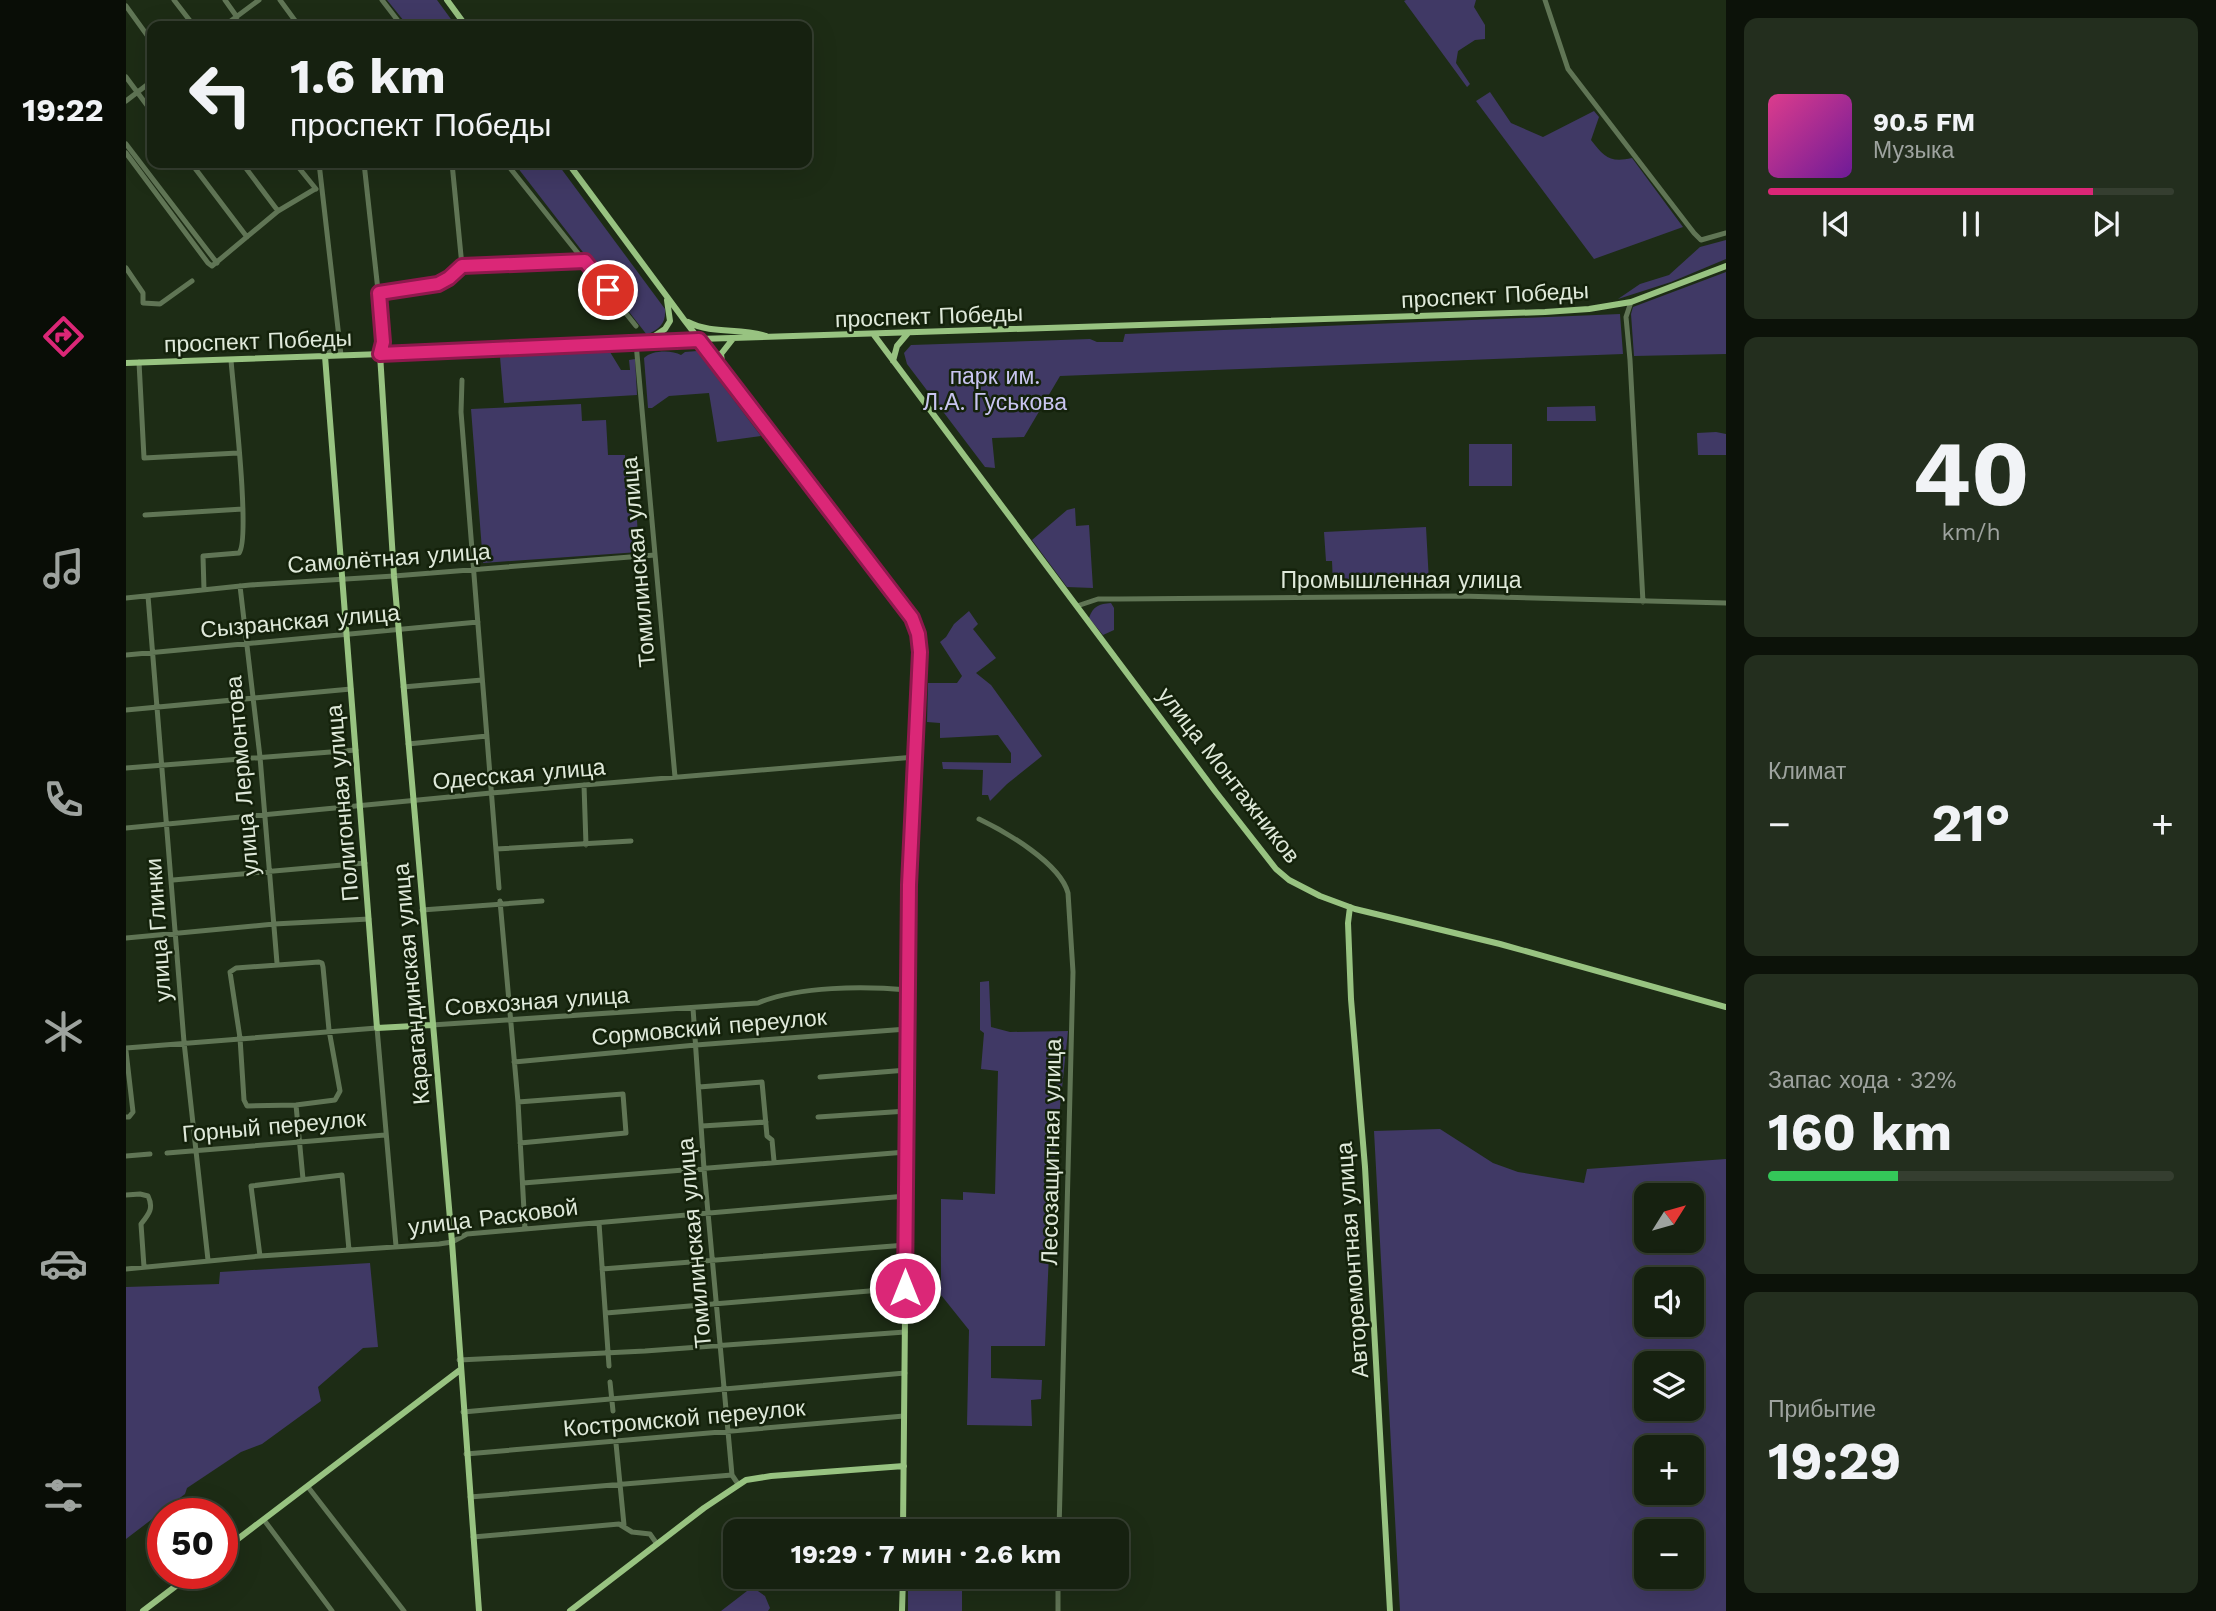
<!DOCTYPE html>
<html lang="ru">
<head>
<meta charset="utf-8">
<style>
  :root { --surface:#162110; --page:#232e1e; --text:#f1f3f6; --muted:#9ea39f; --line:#353e30; --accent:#db2777 }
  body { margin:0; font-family:"Work Sans",sans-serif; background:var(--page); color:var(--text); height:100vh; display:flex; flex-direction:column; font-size:26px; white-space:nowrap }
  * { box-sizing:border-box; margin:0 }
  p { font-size:23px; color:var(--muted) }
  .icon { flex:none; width:38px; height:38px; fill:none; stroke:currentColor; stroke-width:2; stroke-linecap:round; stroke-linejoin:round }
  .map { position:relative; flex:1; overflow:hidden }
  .details { display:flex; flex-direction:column; gap:18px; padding:18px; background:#0c1209; width:490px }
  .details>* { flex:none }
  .hud { position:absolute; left:21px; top:21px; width:665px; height:147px; border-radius:14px; box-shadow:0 7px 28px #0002,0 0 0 2px var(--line); background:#162110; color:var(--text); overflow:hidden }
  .needle { width:46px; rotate:53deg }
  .controls { position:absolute; left:1508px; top:1183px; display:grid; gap:14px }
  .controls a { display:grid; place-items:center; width:70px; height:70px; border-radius:14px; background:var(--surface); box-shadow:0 7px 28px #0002,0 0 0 2px var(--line); font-size:35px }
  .speed { position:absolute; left:21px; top:1498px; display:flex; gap:14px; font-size:35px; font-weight:700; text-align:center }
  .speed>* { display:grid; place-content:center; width:91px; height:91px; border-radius:50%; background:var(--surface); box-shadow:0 7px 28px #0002,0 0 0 2px var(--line); line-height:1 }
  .speed .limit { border:10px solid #d22; background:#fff; color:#111 }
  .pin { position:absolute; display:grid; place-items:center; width:60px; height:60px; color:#fff; margin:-30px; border:4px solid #fff; border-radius:50%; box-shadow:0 2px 7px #0007 }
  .me { position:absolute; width:77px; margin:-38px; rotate:0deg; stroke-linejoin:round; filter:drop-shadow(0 0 5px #0008) }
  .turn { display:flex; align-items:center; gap:24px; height:147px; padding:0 28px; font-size:32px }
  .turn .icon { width:91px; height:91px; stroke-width:2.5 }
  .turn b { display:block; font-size:49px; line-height:60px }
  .big { font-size:52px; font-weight:700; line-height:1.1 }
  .details .widget { flex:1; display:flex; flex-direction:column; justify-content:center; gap:10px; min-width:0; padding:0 24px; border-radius:14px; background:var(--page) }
  .details .dial { align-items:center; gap:0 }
  .dial b { font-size:91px; line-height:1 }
  .song { display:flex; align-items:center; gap:21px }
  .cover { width:84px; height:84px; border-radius:10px; background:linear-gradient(135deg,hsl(330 70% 55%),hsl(280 70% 35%)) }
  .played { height:7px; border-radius:4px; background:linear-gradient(90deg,var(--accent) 80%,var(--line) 80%) }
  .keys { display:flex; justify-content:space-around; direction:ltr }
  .heat { display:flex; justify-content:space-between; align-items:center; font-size:38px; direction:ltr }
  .charge { height:10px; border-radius:5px; background:linear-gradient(90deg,#34c759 32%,var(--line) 0) }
  .trip { position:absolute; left:597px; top:1519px; width:406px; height:70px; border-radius:14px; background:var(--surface); box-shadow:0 7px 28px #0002,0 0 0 2px var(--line); font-weight:700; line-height:70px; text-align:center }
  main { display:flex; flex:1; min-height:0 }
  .tabs { display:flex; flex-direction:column; width:126px; justify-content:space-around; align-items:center; background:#090d06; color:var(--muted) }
  .tabs .icon { width:49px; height:49px }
  .tabs .selected { color:var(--accent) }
  .tabs b { font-size:32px; color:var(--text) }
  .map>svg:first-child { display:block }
  .green { fill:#403965; fill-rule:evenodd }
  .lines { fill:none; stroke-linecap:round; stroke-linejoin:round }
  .minor { stroke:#607555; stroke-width:5 }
  .major { stroke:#98c381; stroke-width:6 }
  .route-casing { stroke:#8e194d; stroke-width:18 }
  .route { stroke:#db2777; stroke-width:12 }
  .labels { text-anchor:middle; stroke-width:5; stroke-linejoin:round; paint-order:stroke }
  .street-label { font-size:23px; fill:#dfe9da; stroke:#14220b }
  .park-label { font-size:23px; fill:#c9c5f0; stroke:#14220b }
</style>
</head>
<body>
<main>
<nav class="tabs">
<b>19:22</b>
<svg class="icon selected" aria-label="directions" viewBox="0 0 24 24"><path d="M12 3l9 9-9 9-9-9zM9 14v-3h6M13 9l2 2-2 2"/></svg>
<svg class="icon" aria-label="music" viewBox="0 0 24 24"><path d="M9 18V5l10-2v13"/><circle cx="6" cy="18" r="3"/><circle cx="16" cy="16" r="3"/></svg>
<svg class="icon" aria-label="phone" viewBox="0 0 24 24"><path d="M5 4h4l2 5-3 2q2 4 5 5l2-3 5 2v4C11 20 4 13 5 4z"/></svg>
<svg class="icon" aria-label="climate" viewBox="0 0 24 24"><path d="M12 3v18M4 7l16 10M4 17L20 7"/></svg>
<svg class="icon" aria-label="car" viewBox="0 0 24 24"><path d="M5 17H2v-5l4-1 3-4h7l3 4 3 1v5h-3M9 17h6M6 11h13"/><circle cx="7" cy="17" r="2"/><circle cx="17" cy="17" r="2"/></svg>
<svg class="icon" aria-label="filters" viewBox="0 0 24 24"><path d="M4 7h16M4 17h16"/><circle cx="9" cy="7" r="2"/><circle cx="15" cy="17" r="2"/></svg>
</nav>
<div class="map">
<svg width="1600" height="1611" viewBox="0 0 1600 1611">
  <rect width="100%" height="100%" fill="#1d2c15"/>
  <path class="green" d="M261 0H311L330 26H282Z
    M1280 0H1350L1348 7 1359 25V39L1349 40 1332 51 1330 63 1344 84 1341 87 1278 1Z
    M1364 92 1385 123 1417 137 1468 111 1473 117 1465 140C1478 157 1484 163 1506 158L1557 227 1468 259 1350 101Z
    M388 163H431L539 309C540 324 534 328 521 335Z
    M1600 240V259L1545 282 1492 299 1514 284 1543 275 1574 247Z
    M1600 272V354L1508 356 1505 314 1507 307Z
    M1494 314 1497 354 934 376 898 437 866 438 869 468 859 467 781 364 778 353 785 345 964 339 971 342H997L999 334Z
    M571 351 635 436 591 442 583 393 543 396 526 408H522L518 358C526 350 546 350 555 355L559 352Z
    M484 352 495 370H504L503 360 509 359 511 395 378 403 374 357Z
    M455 404 456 421 480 420 482 455H499V473H508L513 552 357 563 345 409Z
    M1469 406 1470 421H1421V407Z
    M1590 432 1600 434V455H1572L1571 433Z
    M1343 444H1386V486H1343Z
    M949 508 950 526 963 525 967 588 941 587 906 540 941 510Z
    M1300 527 1303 582 1200 587V585L1207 584 1206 561H1200L1198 532Z
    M985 603 988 608V630L977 635 963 618C967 606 973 604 985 603Z
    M843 611 852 624 847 629 870 658 850 673 865 685 916 756 881 784 864 801 862 795H856L857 770 817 769 816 762 885 763V753L872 735 814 738V723L801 722 802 683H831L836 676 814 642 820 637 828 624Z
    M863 981 865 1027 884 1032 942 1031 926 1183 919 1346H865V1378L916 1380 915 1399 905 1400 906 1426 841 1425 843 1330 815 1295V1199L837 1200V1192L869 1194 872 1071 855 1069 858 1033 854 1030V982Z
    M1314 1129 1367 1163 1392 1172 1458 1183 1461 1169 1600 1159V1611H1274L1248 1131ZM1521 1195H1566V1241H1521ZM1521 1279H1566V1325H1521ZM1521 1363H1566V1409H1521ZM1521 1447H1566V1493H1521ZM1521 1531H1566V1577H1521Z
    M244 1263 252 1347 237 1348 192 1387 195 1401 136 1444 115 1452 61 1488 59 1494 0 1539V1287L93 1284 94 1272Z
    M782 1577H836V1611H782Z
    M629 1589 639 1596 644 1608 642 1611H595L621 1591Z"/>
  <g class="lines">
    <path class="minor" d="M48 0 68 26
      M99 0 111 17
      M154 0 173 26
      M256 0 276 26
      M1419 0 1442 69 1568 233 1575 240 1600 233
      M0 6 26 42
      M98 26 133 0
      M262 26 271 20
      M0 77 26 112
      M0 101 26 81
      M0 144 91 263
      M0 153 82 263 86 266 152 211 189 189
      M65 163 121 237
      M116 163 152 211
      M169 163 190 189
      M193 163 215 355
      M238 163 256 327 257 342 254 354
      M326 163 336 266
      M380 163 510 326
      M0 268 17 293V303L34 304 66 281
      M253 293 312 284 323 278 336 266 459 261
      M1505 302 1500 317 1504 360 1517 602
      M510 343 549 777
      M199 356 214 344
      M13 362 18 458 112 453
      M336 380 335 412 373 888
      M19 515 117 509
      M114 586 134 757 151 963
      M78 590 77 556 113 553C125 539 107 388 105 360
      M22 596 58 1042 82 1260
      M0 598 124 585 268 576 529 555
      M951 606 972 599H994L1334 596 1600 603
      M0 655 352 622
      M277 687 356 680
      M0 710 225 689
      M282 744 361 736
      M0 768 230 750
      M458 785 460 845
      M853 819C880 832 934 863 942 893L947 972 933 1531
      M0 828 365 793 789 757
      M370 849 505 841
      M47 880 239 863
      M374 901 392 1102 399 1229
      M296 910 416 901
      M0 938 148 924 243 919
      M193 962 196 963 197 967 203 1030 214 1091 209 1100 170 1105 121 1106 118 1100 114 1038 104 972 110 968Z
      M567 1008 578 1169 606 1475
      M306 1025 632 1003C673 986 738 986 782 990
      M0 1048 251 1028 270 1246
      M0 1051 7 1112 3 1117H0
      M388 1062 570 1045 781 1029
      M694 1077 781 1070
      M573 1087 636 1082 641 1136 646 1140 648 1161
      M392 1102 497 1094 500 1133 394 1143
      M170 1105 177 1179
      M692 1117 781 1111
      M576 1126 640 1122
      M41 1153 259 1135
      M0 1156 24 1154
      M397 1183 780 1152
      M0 1195 14 1194 22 1196C28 1208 23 1214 15 1224L18 1267
      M473 1223 483 1366
      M134 1256 125 1186 216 1175 223 1250
      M0 1269 134 1256 313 1244 326 1242 341 1234 780 1196
      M476 1269 780 1245
      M480 1313 779 1288
      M333 1360 519 1351 779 1332
      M484 1382 487 1411
      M337 1412 779 1373
      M488 1423 498 1525
      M340 1454 778 1416
      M182 1487 278 1611
      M344 1497 606 1475 612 1484
      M138 1520 206 1611
      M347 1537 493 1524 506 1532 524 1534 531 1544
      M932 1611V1577"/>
    <path class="major" d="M321 0 340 26
      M442 163 559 321 784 614 792 634 794 652 783 885 777 1531
      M562 322C587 335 614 327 640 336
      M748 335 1089 791 1150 869 1163 880 1194 896 1229 909 1374 944 1600 1007
      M521 341 539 329 544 321 541 300
      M254 354 268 576 326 1242 353 1611
      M199 356 251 1028 306 1025
      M767 361 771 346 782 333
      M0 363 370 350 573 339 1419 312 1463 309 1505 302 1600 266
      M597 370 595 354 606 340
      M1224 907 1222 923 1225 999 1239 1167 1264 1611
      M96 1551 334 1370
      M17 1611 67 1573
      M444 1611 578 1508 620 1480 645 1476 778 1466
      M776 1611 777 1577"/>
  </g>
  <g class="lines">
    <defs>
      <path id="route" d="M482 290 459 261 336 266 323 278 312 284 253 293 257 342 254 354 573 340 786 618 792 634 794 652 783 885 779 1288"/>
    </defs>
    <use href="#route" class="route-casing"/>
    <use href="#route" class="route"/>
  </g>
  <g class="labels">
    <g class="street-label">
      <text transform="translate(1369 295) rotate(-3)" y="8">проспект Победы</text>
      <text transform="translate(803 316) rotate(-2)" y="8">проспект Победы</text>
      <text transform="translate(132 341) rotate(-2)" y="8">проспект Победы</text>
      <text transform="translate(263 558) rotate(-4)" y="8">Самолётная улица</text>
      <text transform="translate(512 562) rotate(-95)" y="8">Томилинская улица</text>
      <text x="1275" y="588">Промышленная улица</text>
      <text transform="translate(174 621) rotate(-5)" y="8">Сызранская улица</text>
      <text transform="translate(393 774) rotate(-5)" y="8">Одесская улица</text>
      <text transform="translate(1103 775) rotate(52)" y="8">улица Монтажников</text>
      <text transform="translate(116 776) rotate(-95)" y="8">улица Лермонтова</text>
      <text transform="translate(216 803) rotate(-95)" y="8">Полигонная улица</text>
      <text transform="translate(32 930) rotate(-94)" y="8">улица Глинки</text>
      <text transform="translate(285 984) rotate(-95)" y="8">Карагандинская улица</text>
      <text transform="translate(411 1001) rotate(-4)" y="8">Совхозная улица</text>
      <text transform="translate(583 1027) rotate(-5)" y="8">Сормовский переулок</text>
      <text transform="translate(148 1126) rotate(-5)" y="8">Горный переулок</text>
      <text transform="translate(925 1152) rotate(-89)" y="8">Лесозащитная улица</text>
      <text transform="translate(367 1217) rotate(-7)" y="8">улица Расковой</text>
      <text transform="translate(568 1243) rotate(-95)" y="8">Томилинская улица</text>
      <text transform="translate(1226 1260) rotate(-94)" y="8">Авторемонтная улица</text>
      <text transform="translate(558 1418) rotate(-5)" y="8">Костромской переулок</text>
    </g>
    <g class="park-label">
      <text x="869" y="384">парк им.<tspan x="869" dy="26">Л.А. Гуськова</tspan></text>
    </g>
  </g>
</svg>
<div class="controls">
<a><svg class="needle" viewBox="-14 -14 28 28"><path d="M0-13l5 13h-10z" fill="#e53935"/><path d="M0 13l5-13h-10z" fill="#9ea39f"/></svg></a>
<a><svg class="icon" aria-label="sound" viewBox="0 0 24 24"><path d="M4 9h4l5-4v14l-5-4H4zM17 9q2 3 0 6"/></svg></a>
<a><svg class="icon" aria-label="layers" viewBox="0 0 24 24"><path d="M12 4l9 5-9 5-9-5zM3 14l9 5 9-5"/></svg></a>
<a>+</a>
<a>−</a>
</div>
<div class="speed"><div class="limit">50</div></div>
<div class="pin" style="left:482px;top:290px;background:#d93025"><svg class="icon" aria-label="arrive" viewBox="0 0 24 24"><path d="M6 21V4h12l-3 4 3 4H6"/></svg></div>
<svg class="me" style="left:779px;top:1288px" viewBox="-20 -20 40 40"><circle r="17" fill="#db2777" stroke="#fff" stroke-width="3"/><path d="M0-11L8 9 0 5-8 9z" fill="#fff"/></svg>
<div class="trip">19:29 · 7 мин · 2.6 km</div>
<div class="hud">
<div class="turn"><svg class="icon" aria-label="left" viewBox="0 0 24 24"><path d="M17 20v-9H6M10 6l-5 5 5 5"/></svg><div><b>1.6 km</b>проспект Победы</div></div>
</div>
</div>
<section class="details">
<div class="widget">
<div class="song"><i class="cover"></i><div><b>90.5 FM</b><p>Музыка</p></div></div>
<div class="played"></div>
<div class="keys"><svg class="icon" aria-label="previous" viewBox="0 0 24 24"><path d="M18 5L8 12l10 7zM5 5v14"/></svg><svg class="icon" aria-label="pause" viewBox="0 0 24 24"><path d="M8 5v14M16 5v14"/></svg><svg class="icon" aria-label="next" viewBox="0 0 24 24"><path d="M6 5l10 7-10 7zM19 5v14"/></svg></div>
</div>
<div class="widget dial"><b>40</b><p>km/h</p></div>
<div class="widget"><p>Климат</p>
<div class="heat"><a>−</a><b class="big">21°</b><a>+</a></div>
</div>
<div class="widget"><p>Запас хода · 32%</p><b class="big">160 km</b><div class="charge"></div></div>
<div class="widget"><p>Прибытие</p><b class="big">19:29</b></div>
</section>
</main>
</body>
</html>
